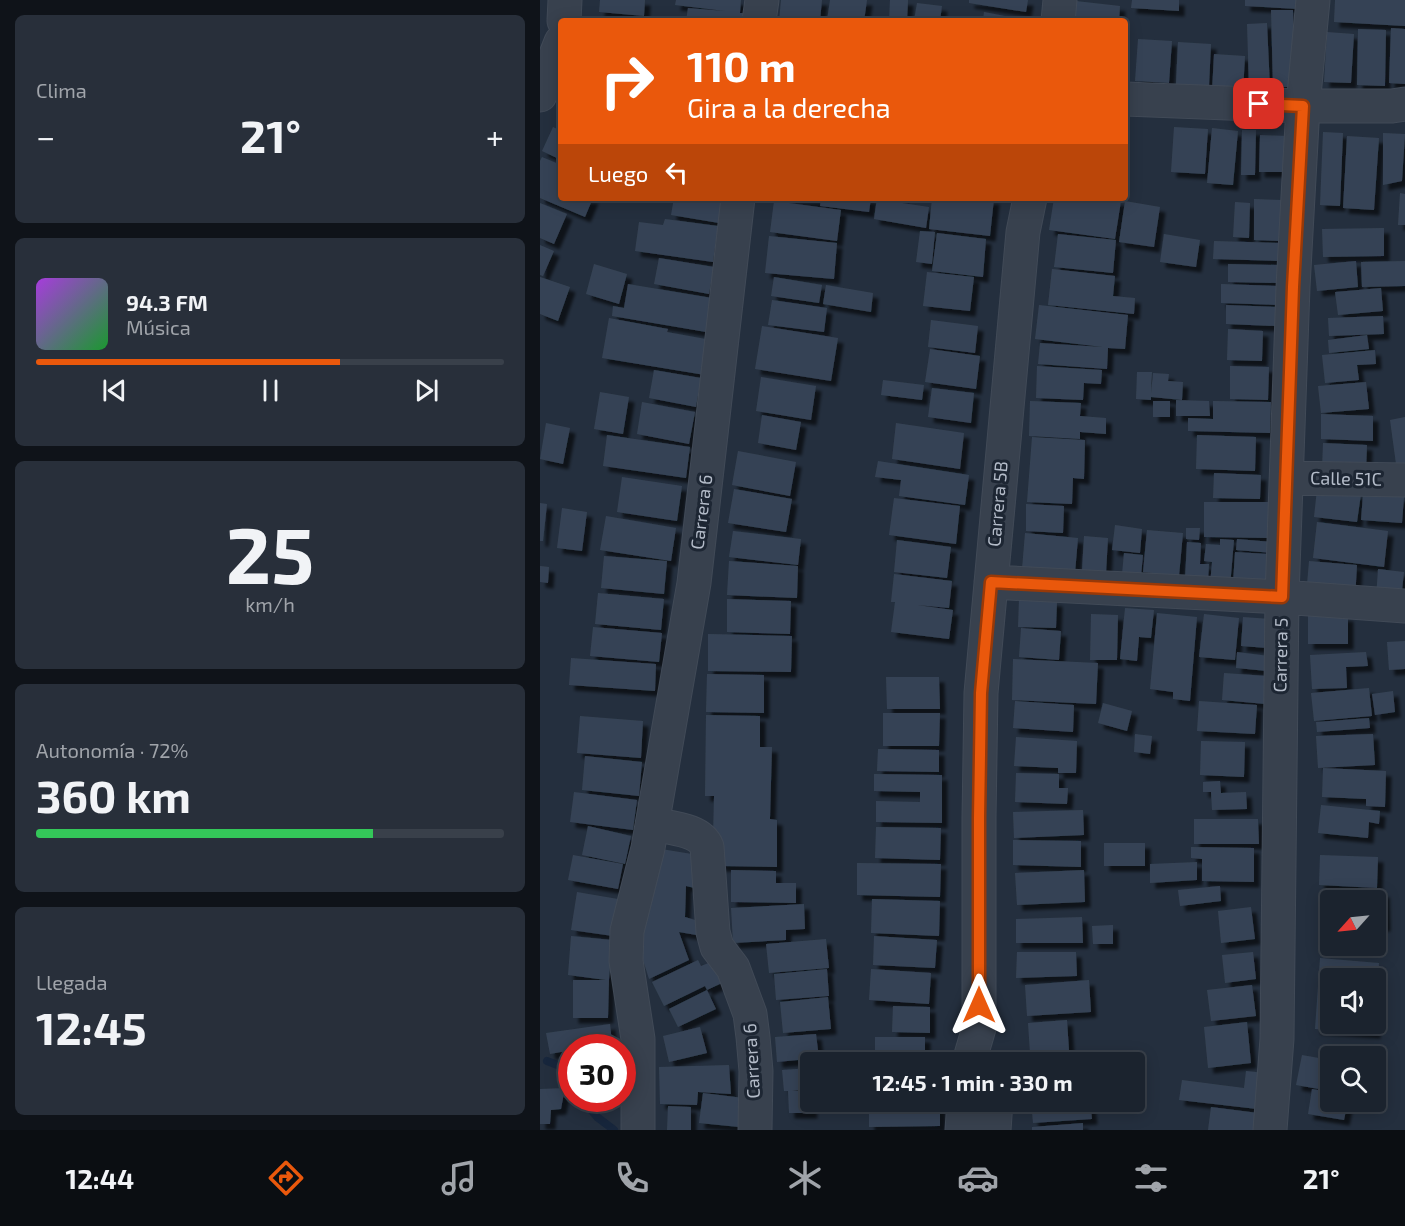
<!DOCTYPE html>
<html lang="es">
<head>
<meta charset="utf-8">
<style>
  :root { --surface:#1b232e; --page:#282f3a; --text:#f1f3f6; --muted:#a0a4aa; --line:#39404a; --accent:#ea580c }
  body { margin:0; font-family:"Exo 2",sans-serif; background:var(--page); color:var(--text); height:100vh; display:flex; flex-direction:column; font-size:22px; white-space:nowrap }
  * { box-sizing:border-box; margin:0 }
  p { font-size:20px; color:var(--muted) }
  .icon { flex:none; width:33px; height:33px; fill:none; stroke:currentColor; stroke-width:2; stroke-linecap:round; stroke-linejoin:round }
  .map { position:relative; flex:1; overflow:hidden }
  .sheet { display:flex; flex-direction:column; gap:15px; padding:15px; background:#0f1319; width:540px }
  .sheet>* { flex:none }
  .banner { position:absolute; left:18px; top:18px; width:570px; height:183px; border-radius:6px; box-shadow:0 3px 15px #0003,0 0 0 2px var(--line); background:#ea580c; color:#fff; overflow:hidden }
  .needle { width:39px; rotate:243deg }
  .fabs { position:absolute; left:780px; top:890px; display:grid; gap:12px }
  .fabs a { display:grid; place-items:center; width:66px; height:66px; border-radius:6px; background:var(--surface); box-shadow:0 3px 15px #0003,0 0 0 2px var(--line); font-size:30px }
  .speed { position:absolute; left:18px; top:1034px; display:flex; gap:12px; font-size:30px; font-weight:700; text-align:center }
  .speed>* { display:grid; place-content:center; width:78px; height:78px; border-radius:50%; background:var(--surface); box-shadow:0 3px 15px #0003,0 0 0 2px var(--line); line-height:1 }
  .speed .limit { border:9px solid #d22; background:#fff; color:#111 }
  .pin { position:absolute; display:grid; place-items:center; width:51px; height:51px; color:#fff; margin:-26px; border-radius:12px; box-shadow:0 3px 9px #0006 }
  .me { position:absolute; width:66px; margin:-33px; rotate:0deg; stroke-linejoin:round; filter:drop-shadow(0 0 4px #0008) }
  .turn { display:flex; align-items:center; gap:21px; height:126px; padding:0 30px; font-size:27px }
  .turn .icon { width:78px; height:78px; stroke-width:2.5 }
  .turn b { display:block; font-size:42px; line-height:51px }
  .then { display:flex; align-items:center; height:57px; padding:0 30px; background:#0003; gap:12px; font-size:22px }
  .big { font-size:45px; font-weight:700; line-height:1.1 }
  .sheet .tile { flex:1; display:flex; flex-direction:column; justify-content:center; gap:9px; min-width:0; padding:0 21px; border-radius:9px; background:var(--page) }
  .sheet .dial { align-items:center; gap:0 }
  .dial b { font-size:78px; line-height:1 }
  .song { display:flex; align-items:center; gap:18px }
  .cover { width:72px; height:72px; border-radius:9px; background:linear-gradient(135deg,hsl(280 70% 55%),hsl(130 70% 35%)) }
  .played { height:6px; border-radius:3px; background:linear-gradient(90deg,var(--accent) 65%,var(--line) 65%) }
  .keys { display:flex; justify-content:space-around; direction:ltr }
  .heat { display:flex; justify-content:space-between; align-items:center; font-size:33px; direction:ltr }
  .charge { height:9px; border-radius:4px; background:linear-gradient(90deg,#34c759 72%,var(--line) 0) }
  .trip { position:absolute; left:260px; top:1052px; width:345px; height:60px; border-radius:6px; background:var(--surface); box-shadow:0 3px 15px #0003,0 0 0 2px var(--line); font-weight:700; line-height:60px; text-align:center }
  .tab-bar { display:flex; height:96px; justify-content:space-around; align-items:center; background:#0b0e12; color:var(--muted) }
  .tab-bar .icon { width:42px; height:42px }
  .tab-bar .on { color:var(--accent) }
  .tab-bar b { font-size:27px; color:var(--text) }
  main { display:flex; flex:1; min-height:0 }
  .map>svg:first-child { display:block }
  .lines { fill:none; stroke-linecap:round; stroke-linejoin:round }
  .stream { stroke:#17263c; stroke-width:8 }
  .building { fill:#364354; filter:url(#shadow) }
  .minor-casing { stroke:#414a57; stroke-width:35 }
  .minor { stroke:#38414e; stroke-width:33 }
  .route-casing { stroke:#983908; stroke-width:15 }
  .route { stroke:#ea580c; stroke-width:10 }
  .labels { text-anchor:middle; stroke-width:6; stroke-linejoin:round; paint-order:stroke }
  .street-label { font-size:18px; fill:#b4bcc9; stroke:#1d2633 }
</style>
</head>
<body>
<main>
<section class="sheet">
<div class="tile"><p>Clima</p>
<div class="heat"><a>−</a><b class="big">21°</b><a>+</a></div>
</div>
<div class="tile">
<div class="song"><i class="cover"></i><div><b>94.3 FM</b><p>Música</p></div></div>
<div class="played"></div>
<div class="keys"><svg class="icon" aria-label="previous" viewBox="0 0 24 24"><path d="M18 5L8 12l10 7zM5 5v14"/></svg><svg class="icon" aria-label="pause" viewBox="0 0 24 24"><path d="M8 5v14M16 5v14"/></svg><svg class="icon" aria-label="next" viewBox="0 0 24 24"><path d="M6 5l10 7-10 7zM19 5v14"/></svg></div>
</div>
<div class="tile dial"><b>25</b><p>km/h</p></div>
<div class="tile"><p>Autonomía · 72%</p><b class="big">360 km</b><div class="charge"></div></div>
<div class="tile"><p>Llegada</p><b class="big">12:45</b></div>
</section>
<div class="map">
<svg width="865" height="1130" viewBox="0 0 865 1130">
  <defs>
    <filter id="shadow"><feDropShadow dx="5.5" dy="5.5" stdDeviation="1.5" flood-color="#0009"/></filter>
  </defs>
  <rect width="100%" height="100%" fill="#242f3e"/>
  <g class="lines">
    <path class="stream" d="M7 1061 20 1066 26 1080 32 1087
      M41 1098 57 1117 74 1130"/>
  </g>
  <path class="building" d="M60 0H105L104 16 59 12Z
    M136 0H201L200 13H203L202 21H146L148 8 185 11 135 5Z
    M241 0H282L280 21H239Z
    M290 0H327L324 21H287Z
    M350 0H368L367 21H349Z
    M429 0H488L486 12 429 3Z
    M592 0H639V11L591 8Z
    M705 0H758V9L705 6Z
    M795 0H865V26L794 22Z
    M536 1 580 6 579 21H534Z
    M377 3 402 6 400 21H374Z
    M731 10H753L755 87H733Z
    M444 12 486 20V21H443Z
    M65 16 100 19V21H65Z
    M727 23 730 88H709L707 24Z
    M851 28 865 29V84L849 83Z
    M818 29 846 30 845 86 817 85Z
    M787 32 814 34 811 83 784 82Z
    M598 39 632 41 629 83 595 81Z
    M638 42 671 44 669 86 636 84Z
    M674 54 705 56 703 93 672 91Z
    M13 127 21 131V160L2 151Z
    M634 127 668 129 665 174 631 172Z
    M672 128 698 131 693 185 667 183Z
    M702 130H716L715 175H701Z
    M783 132 803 133 800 206 780 205Z
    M843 133 865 134 862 181 843 185Z
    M720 135 749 136 748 172H719Z
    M807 136 839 138 834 210 803 208Z
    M2 157 21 165V198H53L45 217 0 198V161Z
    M860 193 865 194V225H858Z
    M134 198H183L179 223 131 215Z
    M243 198H280L279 203 243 200Z
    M281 198H331L329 212 280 206Z
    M337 198 348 200V198H363L362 203 389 207 386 228 334 219Z
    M392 198 454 199 450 236 389 229Z
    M514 198H557L581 201 575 239 509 230Z
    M714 199 741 200 740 241 714 240Z
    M234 201 301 210 297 241 230 232Z
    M585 201 620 207 614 247 579 242Z
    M695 202 710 203 709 238 693 237Z
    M0 203 27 214 14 244 0 238Z
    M125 219 178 226 173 262 95 251 99 222 123 225Z
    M844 228V256L783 257 782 229Z
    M380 231 395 232 392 264 376 262Z
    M397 233 446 239 443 277 392 271Z
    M518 234 576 240 573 273 514 267Z
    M624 234 660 240 656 267 620 262Z
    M229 236 297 243 294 279 225 273Z
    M674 241 740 243 739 261 673 259Z
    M0 245 14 251 3 276 0 275Z
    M119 258 174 267 169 294 114 284Z
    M816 261 818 287 777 291 774 265Z
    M865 261V286L822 287 821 262Z
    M54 264 87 274 79 304 46 294Z
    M688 264 739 265 738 283 688 282Z
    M512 269 575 276 573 296 595 298 594 314 508 305Z
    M387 272 434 277 430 311 383 306Z
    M0 277 30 287 18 321 0 314Z
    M234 277 282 285 279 303 231 296Z
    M88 284 178 299 172 333 72 316 73 306 84 308Z
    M681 284 738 286V305L681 303Z
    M286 285 333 293 331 312 283 304Z
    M841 288 843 311 798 315 795 292Z
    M232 300 287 308 284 332 228 325Z
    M499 305 588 315 585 349 568 348 567 369 498 364 500 343 563 347 495 339Z
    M686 305 737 307 736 326 686 324Z
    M843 316 844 334 789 336 788 318Z
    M69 318 128 329 127 332 171 340 165 375 62 358Z
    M391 320 438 326 435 353 388 347Z
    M222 326 298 338 291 381 215 369Z
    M688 329 723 331 722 361 687 360Z
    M827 335 829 349 789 353 788 340Z
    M390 349 440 356 436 389 385 382Z
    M835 350 836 364 817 365 819 380 785 383 782 355Z
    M497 366 562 370 561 384 544 383 543 400 496 398Z
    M690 366 729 367 728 400 690 399Z
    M114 370 161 378 156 407 109 398Z
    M597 372H612L611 393 613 373 629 374 628 381 643 382 642 400 611 397V400L596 399Z
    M221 377 276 386 271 420 216 411Z
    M343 380 384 385 382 400 341 395Z
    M826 382 829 409 781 413 778 386Z
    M392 388 434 393 431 423 388 417Z
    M60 392 89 397 83 434 54 429Z
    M636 400 669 401 670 416H636Z
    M490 401 541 403 540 416 566 418V434L540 432V439L489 436Z
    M613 401H630V417H613Z
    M673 401 731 402 730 433 648 431V418L673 419Z
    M102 402 155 412 149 444 97 434Z
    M781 414 833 416V441L781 439Z
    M222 415 261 422 256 450 218 443Z
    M865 417V463L856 464 850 420Z
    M6 423 30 428 23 464 0 459Z
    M356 423 424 433 420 469 352 459Z
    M67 435 150 447 146 478 63 466Z
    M657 435 716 437 715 471 656 469Z
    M492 437 545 440 544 479 533 478 532 504 487 502Z
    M783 443 827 445 826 471 782 469Z
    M198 451 256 462 250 496 192 485Z
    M338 461 429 475 425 505 359 496 361 480 335 477Z
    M674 473 721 475 720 499 673 498Z
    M82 477 142 486 137 521 77 512Z
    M194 489 252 499 246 532 188 523Z
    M777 489 821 494 817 522 774 517Z
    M823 494 864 497 862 523 821 520Z
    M354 498 420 506 416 544 349 535Z
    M664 502H728V538L664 537Z
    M0 503 7 504 3 541H0Z
    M486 504 524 506 523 533 486 531Z
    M22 508 47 512 42 551 17 548Z
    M66 516 136 528 131 561 60 550Z
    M777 522 848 531 844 567 773 558Z
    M575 525 602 529 600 553 572 550Z
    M646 528H660L659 540 646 539Z
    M607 530 643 533 639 576 603 572Z
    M193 531 261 539 258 565 189 557Z
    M485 533 538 538 535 573 482 569Z
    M544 536 568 538 566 573 542 571Z
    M680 539 694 540 690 587 670 585 672 562 664 561 666 544 680 545Z
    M697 539 733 542V553L696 550Z
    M357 540 411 547 407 578 354 572Z
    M647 542 661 543 660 564H669L668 581 645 579Z
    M695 552 729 554 727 586 693 583Z
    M584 553 603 555 601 576 582 574Z
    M64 556 127 561 124 594 61 588Z
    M189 561 258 566 257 598 187 595Z
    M769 561 817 565 815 600 766 596Z
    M0 566 9 567 8 583 0 582Z
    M838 569 864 572 861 600 836 598Z
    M354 574 412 581 409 608 377 605 413 610 409 639 351 632 355 602H351Z
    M58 593 124 599 121 630 55 624Z
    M187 599 251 601 250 634 187 632Z
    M479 599 517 601 516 628 478 627Z
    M585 608 614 610 611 638 599 637 597 661 580 659Z
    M617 613 657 617 650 701 633 699V692L610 689Z
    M551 614 578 615 577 660H550Z
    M664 614 699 618 695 660 659 657Z
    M768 615 808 616V644H768Z
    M703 617 730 619 727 648 701 646Z
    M53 627 122 633 119 662 50 656Z
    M481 628 521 631 519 660 479 657Z
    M168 634 252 636 251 672 168 671Z
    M865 641V669L849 670 847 642Z
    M697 652 729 656 727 671 696 668Z
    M826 652 828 666 806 667 807 688 772 689 770 655Z
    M31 658 116 664 115 691 29 685Z
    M473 659 558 663 556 704 472 700Z
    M684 673 727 676 725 704 682 700Z
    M167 674 224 675V713L166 712Z
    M346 677H399L400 709H347Z
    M829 688 832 716 774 721 771 693Z
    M853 691 855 712 835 715 832 694Z
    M475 701 534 705 533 732 473 728Z
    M659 701 717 705 715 734 657 731Z
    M563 703 592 711 587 731 558 723Z
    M343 713H400L399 746H343Z
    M166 715 220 716V747H232L230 819 237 820V867L180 866 173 837 174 796H165Z
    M40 716 103 721 101 758 37 753Z
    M829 718 830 728 777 732 776 722Z
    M595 734 612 736 610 754 594 752Z
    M833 734 835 765 778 768 776 736Z
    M476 737 537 741 536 773H518V768L474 766Z
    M661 741 705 742 704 777 660 775Z
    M338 749 399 750V772L337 771Z
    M45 756 102 762 99 796 42 790Z
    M783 768 846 771 845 807 826 806V799L782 797Z
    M476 773 519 774V788H528L527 804 475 802Z
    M334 774 402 775V823L336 822V801L380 802V792L334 791Z
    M680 781 681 793 706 792 707 809 672 810 671 792H663V782Z
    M34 792 97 800 93 830 30 822Z
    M781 805 840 811 839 824 829 822 828 838 778 833Z
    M543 810 544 835 474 838 473 812Z
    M654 819H718L719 844H654Z
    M48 826 91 836 85 864 42 855Z
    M336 827 401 828 400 860 335 858Z
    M473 840 541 841V867L473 865Z
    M564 843H605V866H564Z
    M651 847 714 848V882L662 881V859L651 858Z
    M115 848 158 855 159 889 146 886 145 917 162 922V936L139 932 149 960 109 979 96 938Z
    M33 855 83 864 78 889 28 880Z
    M780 855 838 857 837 888 779 885Z
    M657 862V880L610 883V864Z
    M317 863 401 864 400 897 317 895Z
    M191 870 236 871V883H256V903L191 902Z
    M544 870 545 902 477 905 475 873Z
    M680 886 681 901 640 906 638 890Z
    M37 892 78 899 73 936 31 930Z
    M784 892H844L845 926H836V900H790V925H784Z
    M332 899 400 901 399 936 331 933Z
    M264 904 265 929 246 930V940L193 943 191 908Z
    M711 907 715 939 681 943 678 911Z
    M542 917 543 943H476V919Z
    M573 925V944H553L552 926Z
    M31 936 72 940 69 980 68 1018H33V980H66L28 975Z
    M334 936 397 940 395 968 333 965Z
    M286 939 289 968 229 973 226 944Z
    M477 952H536L537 976 476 978Z
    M713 952 716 979 685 983 682 955Z
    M780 958 839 963 837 991H836V978H790V1023H835V1033L775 1029Z
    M158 960 161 966 171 962 182 983 167 990 165 986 124 1006 112 982Z
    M287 969 289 996 236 1000 234 974Z
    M331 969 391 973 389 1004 329 1000Z
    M549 980 551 1012 487 1016 485 985Z
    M712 985 716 1016 671 1021 667 990Z
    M167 990 176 1009 138 1027 129 1009Z
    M288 997 291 1029 243 1033 240 1002Z
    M353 1006 390 1007V1033L352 1032Z
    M527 1020 529 1050 490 1053 488 1023Z
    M707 1022 711 1063 668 1068 664 1027Z
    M70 1024 72 1042 47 1047H32V1050L10 1054 6 1033Z
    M160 1027 167 1053 129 1062 123 1036Z
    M276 1034 279 1058 237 1062 235 1037Z
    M335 1037H385V1062H335Z
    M546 1055 547 1062H490L489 1059Z
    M762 1055 790 1060V1091L756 1085Z
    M189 1065 191 1094 158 1092 157 1105 120 1104 119 1067Z
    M270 1068V1089L252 1091H270L272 1113H249L248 1091H244L242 1070Z
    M706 1071 725 1073 717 1109 639 1100 642 1080 704 1088Z
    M25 1088 21 1109 11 1110 10 1124H0V1089Z
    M772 1089 790 1092V1101H808L804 1120 768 1114Z
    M163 1093 212 1099 209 1128 159 1123Z
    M491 1101H550L552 1119 493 1123Z
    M400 1103V1126L329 1127V1104Z
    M128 1106 151 1107V1130H127Z
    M671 1107 718 1113 716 1130H668Z
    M543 1123V1130H492V1127Z"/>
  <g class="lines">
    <defs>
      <path id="minor" d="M24 21 25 0
        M219 21 222 0
        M518 21 520 0
        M0 95 21 42
        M585 99 763 106H852L865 104
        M747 478 865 480
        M451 582 742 597 865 606
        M113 824C130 828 160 829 167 847L173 932 177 947 193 968 210 1014 213 1037 216 1071 215 1130
        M429 1062 439 1028V818L441 693 483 232 490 198
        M98 1130V1039L86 961 87 931 108 848 154 583 198 198
        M422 1130 424 1101
        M454 1130 456 1101
        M730 1130 737 1039 742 597 753 287 763 106 773 0"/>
    </defs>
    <use href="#minor" class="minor-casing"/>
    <use href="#minor" class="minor"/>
  </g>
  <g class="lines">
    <defs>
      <path id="route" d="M439 1005V818L441 693 451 582 742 597 753 287 763 106 719 104"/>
    </defs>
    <use href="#route" class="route-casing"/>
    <use href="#route" class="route"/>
  </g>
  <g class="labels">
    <g class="street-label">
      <text transform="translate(806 479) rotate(1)" y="6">Calle 51C</text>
      <text transform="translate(458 504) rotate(-85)" y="6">Carrera 5B</text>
      <text transform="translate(162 512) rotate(-83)" y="6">Carrera 6</text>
      <text transform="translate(741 655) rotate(-89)" y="6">Carrera 5</text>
      <text transform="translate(212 1061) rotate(-93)" y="6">Carrera 6</text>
    </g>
  </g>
</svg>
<div class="fabs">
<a><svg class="needle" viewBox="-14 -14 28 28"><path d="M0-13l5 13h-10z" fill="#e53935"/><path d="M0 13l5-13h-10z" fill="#a0a4aa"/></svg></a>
<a><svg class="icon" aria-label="sound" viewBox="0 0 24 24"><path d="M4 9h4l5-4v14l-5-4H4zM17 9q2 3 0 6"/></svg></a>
<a><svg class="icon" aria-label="search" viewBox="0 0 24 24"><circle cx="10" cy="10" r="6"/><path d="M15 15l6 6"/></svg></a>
</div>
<div class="speed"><div class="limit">30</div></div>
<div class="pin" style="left:719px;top:104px;background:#d93025"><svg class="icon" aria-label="arrive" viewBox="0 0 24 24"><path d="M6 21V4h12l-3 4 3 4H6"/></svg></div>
<svg class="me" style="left:439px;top:1005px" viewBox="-20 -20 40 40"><path d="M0-17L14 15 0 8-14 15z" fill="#ea580c" stroke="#fff" stroke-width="4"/></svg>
<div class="trip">12:45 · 1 min · 330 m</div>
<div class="banner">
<div class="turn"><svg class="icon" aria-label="right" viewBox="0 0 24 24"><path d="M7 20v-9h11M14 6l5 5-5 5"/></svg><div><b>110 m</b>Gira a la derecha</div></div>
<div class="then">Luego<svg class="icon" aria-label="left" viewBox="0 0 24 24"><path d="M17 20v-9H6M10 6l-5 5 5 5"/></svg></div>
</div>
</div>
</main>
<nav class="tab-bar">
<b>12:44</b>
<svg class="icon on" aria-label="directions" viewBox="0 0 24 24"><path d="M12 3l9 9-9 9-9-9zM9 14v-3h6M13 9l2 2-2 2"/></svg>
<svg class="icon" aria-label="music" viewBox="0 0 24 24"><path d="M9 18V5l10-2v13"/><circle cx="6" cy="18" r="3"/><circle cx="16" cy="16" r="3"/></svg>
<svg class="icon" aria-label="phone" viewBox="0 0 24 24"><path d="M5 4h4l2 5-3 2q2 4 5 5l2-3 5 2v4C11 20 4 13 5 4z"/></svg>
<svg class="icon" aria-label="climate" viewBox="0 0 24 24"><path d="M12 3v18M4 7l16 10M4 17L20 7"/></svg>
<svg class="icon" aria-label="car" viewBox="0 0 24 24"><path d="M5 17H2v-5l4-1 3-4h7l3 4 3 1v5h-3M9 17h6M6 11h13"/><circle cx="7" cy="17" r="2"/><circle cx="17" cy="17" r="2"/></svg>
<svg class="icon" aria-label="filters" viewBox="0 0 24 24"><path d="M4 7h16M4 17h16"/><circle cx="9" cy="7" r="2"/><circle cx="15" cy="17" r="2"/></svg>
<b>21°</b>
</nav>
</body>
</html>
